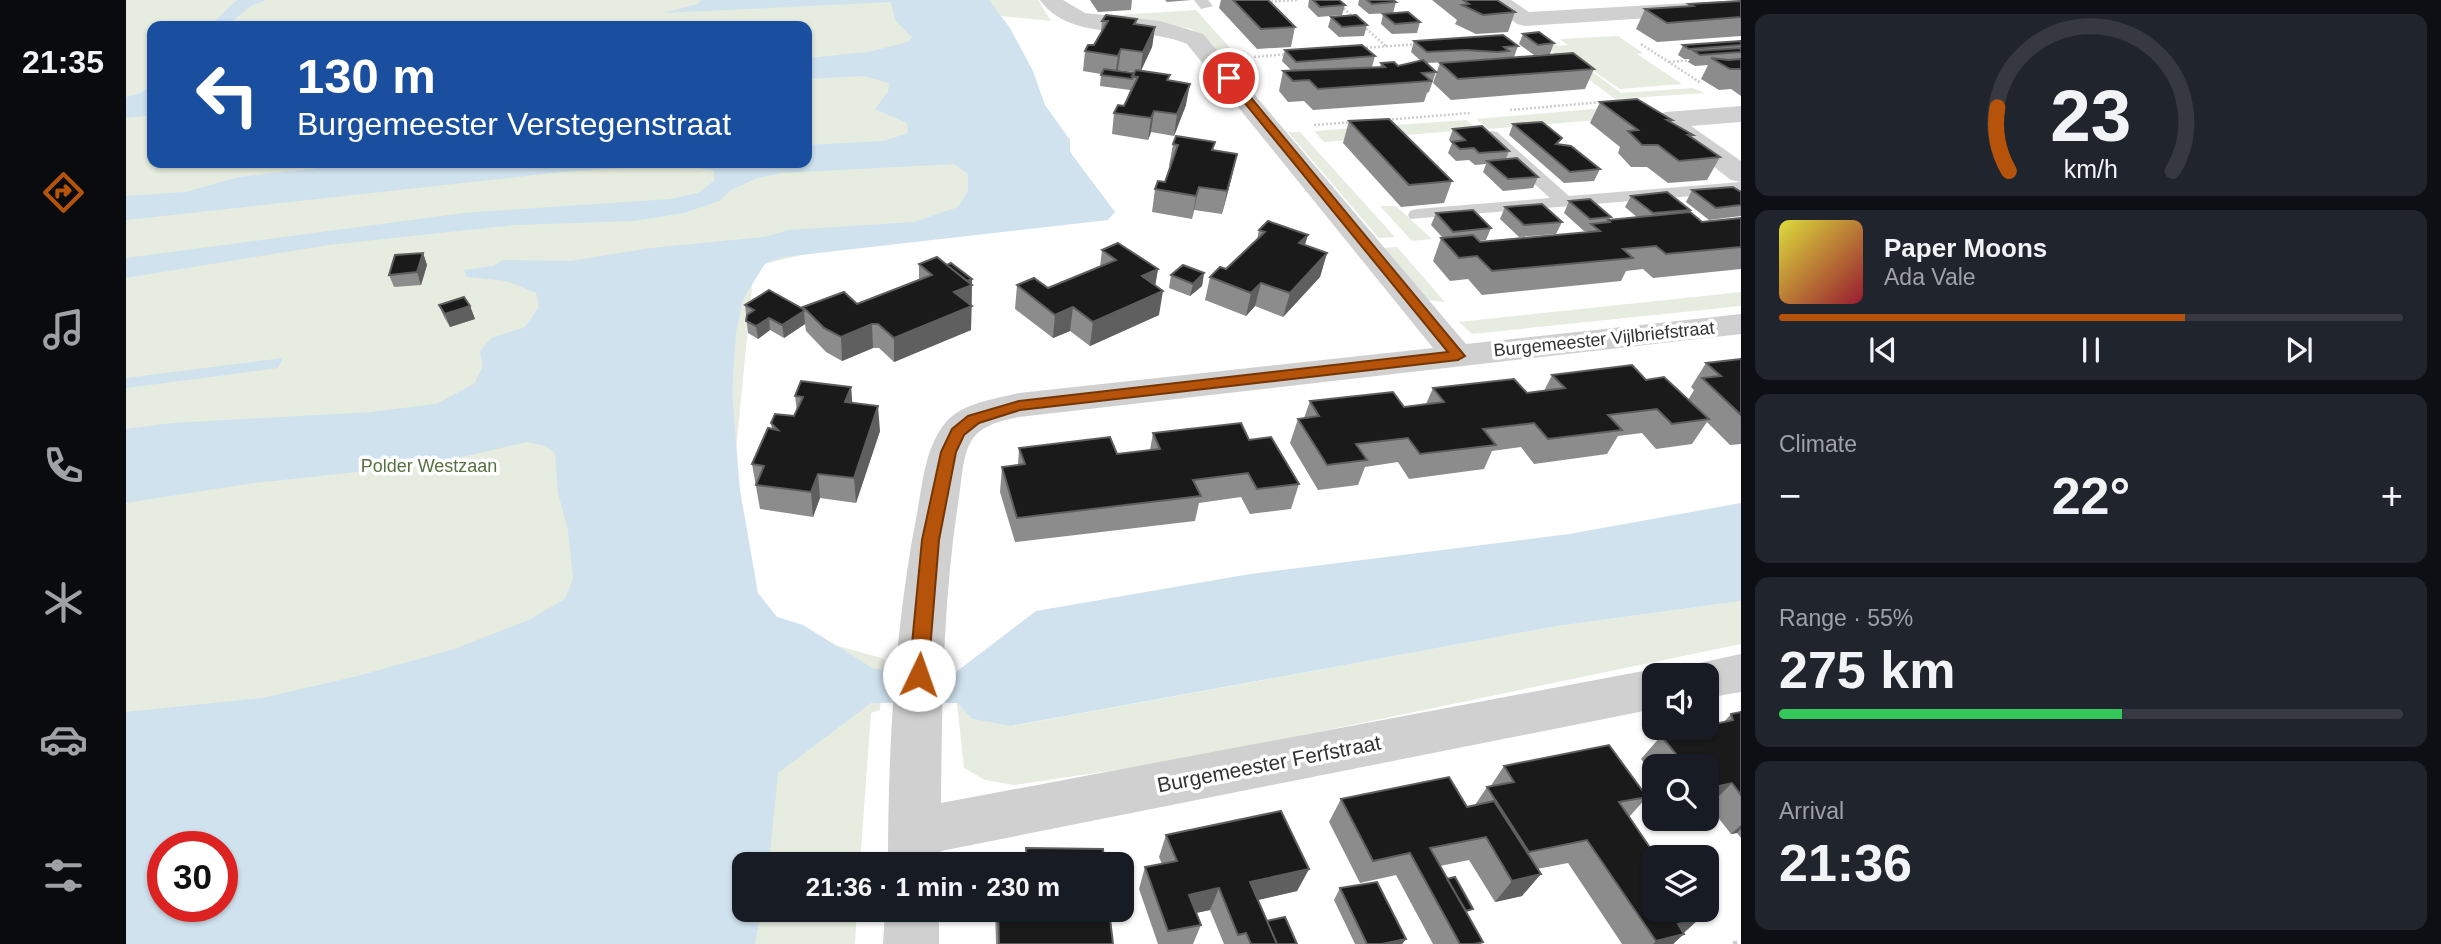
<!DOCTYPE html>
<html lang="en">
<head>
<meta charset="utf-8">
<style>
  :root { --surface:#171b24; --page:#20242c; --text:#f1f3f6; --muted:#9ea1a6; --line:#363941; --accent:#b45309 }
  body { margin:0; font-family:Helvetica,sans-serif; background:var(--page); color:var(--text); height:100vh; display:flex; flex-direction:column; font-size:26px; white-space:nowrap }
  * { box-sizing:border-box; margin:0 }
  p { font-size:23px; color:var(--muted) }
  .icon { flex:none; width:38px; height:38px; fill:none; stroke:currentColor; stroke-width:2; stroke-linecap:round; stroke-linejoin:round }
  .map { position:relative; flex:1; overflow:hidden }
  .drawer { display:flex; flex-direction:column; gap:14px; padding:14px; background:#0d0f14; width:700px }
  .drawer>* { flex:none }
  .guide { position:absolute; left:21px; top:21px; width:665px; height:147px; border-radius:14px; box-shadow:0 2px 5px #0004; background:#1a4fa0; color:#fff; overflow:hidden }
  .tools { position:absolute; left:1516px; top:663px; display:grid; gap:14px }
  .tools a { display:grid; place-items:center; width:77px; height:77px; border-radius:14px; background:var(--surface); box-shadow:0 2px 5px #0004; font-size:35px }
  .speed { position:absolute; left:21px; top:831px; display:flex; gap:14px; font-size:35px; font-weight:700; text-align:center }
  .speed>* { display:grid; place-content:center; width:91px; height:91px; border-radius:50%; background:var(--surface); box-shadow:0 2px 5px #0004; line-height:1 }
  .speed .limit { border:10px solid #d22; background:#fff; color:#111 }
  .pin { position:absolute; display:grid; place-items:center; width:60px; height:60px; color:#fff; margin:-30px; border:4px solid #fff; border-radius:50%; box-shadow:0 2px 7px #0007 }
  .me { position:absolute; width:77px; margin:-38px; rotate:3deg; stroke-linejoin:round; filter:drop-shadow(0 0 5px #0008) }
  .turn { display:flex; align-items:center; gap:24px; height:147px; padding:0 35px; font-size:32px }
  .turn .icon { width:91px; height:91px; stroke-width:2.5 }
  .turn b { display:block; font-size:49px; line-height:60px }
  .big { font-size:52px; font-weight:600; line-height:1.1 }
  .drawer .widget { flex:1; display:flex; flex-direction:column; justify-content:center; gap:10px; min-width:0; padding:0 24px; border-radius:14px; background:var(--page) }
  .drawer .dial { align-items:center; gap:0 }
  .dial svg { height:182px; overflow:visible; fill:none; stroke:var(--line); stroke-width:7; stroke-linecap:round; text-anchor:middle }
  .dial text { fill:var(--text); stroke:none }
  .song { display:flex; align-items:center; gap:21px }
  .cover { width:84px; height:84px; border-radius:10px; background:linear-gradient(135deg,hsl(60 70% 55%),hsl(350 70% 35%)) }
  .played { height:7px; border-radius:4px; background:linear-gradient(90deg,var(--accent) 65%,var(--line) 65%) }
  .keys { display:flex; justify-content:space-around; direction:ltr }
  .heat { display:flex; justify-content:space-between; align-items:center; font-size:38px; direction:ltr }
  .charge { height:10px; border-radius:5px; background:linear-gradient(90deg,#34c759 55%,var(--line) 0) }
  .trip { position:absolute; left:606px; top:852px; width:402px; height:70px; border-radius:14px; background:var(--surface); box-shadow:0 2px 5px #0004; font-weight:600; line-height:70px; text-align:center }
  main { display:flex; flex:1; min-height:0 }
  .menu { display:flex; flex-direction:column; width:126px; justify-content:space-around; align-items:center; background:#090b0e; color:var(--muted) }
  .menu .icon { width:49px; height:49px }
  .menu .current { color:var(--accent) }
  .menu b { font-size:32px; color:var(--text) }
  .map>svg:first-child { display:block }
  .green { fill:#e6ecdf; fill-rule:evenodd }
  .water { fill:#cfe2ee; fill-rule:evenodd }
  .lines { fill:none; stroke-linecap:round; stroke-linejoin:round }
  .path-far1 { stroke:#cdcdcd; stroke-width:2.5; stroke-dasharray:2 2; stroke-linecap:butt }
  .path { stroke:#cdcdcd; stroke-width:5; stroke-dasharray:4.5 4.5; stroke-linecap:butt }
  .lane { fill:#d0d0d0; fill-rule:evenodd }
  .street { fill:#d0d0d0; fill-rule:evenodd }
  .wall { fill:#8c8c8c; fill-rule:evenodd }
  .shaded-wall { fill:#5f5f5f }
  .building { fill:#1a1a1a; stroke:#5f5f5f; stroke-width:2 }
  .route { fill:#b45309; stroke:#753606; stroke-width:2 }
  .labels { text-anchor:middle; stroke-width:7; stroke-linejoin:round; paint-order:stroke }
  .street-label { font-size:18px; fill:#333; stroke:#fff }
  .park-label { font-size:18px; fill:#56703f; stroke:#fff }
  .near-street-label { font-size:21px; fill:#333; stroke:#fff }
</style>
</head>
<body>
<main>
<nav class="menu">
<b>21:35</b>
<svg class="icon current" aria-label="directions" viewBox="0 0 24 24"><path d="M12 3l9 9-9 9-9-9zM9 14v-3h6M13 9l2 2-2 2"/></svg>
<svg class="icon" aria-label="music" viewBox="0 0 24 24"><path d="M9 18V5l10-2v13"/><circle cx="6" cy="18" r="3"/><circle cx="16" cy="16" r="3"/></svg>
<svg class="icon" aria-label="phone" viewBox="0 0 24 24"><path d="M5 4h4l2 5-3 2q2 4 5 5l2-3 5 2v4C11 20 4 13 5 4z"/></svg>
<svg class="icon" aria-label="climate" viewBox="0 0 24 24"><path d="M12 3v18M4 7l16 10M4 17L20 7"/></svg>
<svg class="icon" aria-label="car" viewBox="0 0 24 24"><path d="M5 17H2v-5l4-1 3-4h7l3 4 3 1v5h-3M9 17h6M6 11h13"/><circle cx="7" cy="17" r="2"/><circle cx="17" cy="17" r="2"/></svg>
<svg class="icon" aria-label="filters" viewBox="0 0 24 24"><path d="M4 7h16M4 17h16"/><circle cx="9" cy="7" r="2"/><circle cx="15" cy="17" r="2"/></svg>
</nav>
<div class="map">
<svg width="1615" height="944" viewBox="0 0 1615 944">
  <rect width="100%" height="100%" fill="#fff"/>
  <path class="green" d="M0 0H912L925 21 874 16C894 45 905 77 920 108 934 136 950 162 968 188L628 266 597 583 619 612 694 641 759 659 754 710 745 713 734 864H618V910L0 944ZM26 26H681V163H26ZM37 847H96V906H37Z
    M1070 10 1106 50 1088 52 1066 29 976 16Z
    M1492 36 1517 53 1511 54 1556 84 1494 89 1435 49 1495 93 1566 88 1579 93 1489 99 1413 42H1426L1432 46 1442 45 1434 39Z
    M1490 107 1510 117 1362 129 1350 119Z
    M1340 120 1352 129 1198 142 1188 131Z
    M1162 132H1174L1269 237 1253 238Z
    M1254 206H1270L1306 239 1286 241Z
    M1271 247 1319 302 1300 300 1256 248Z
    M1615 292V306L1346 334 1333 322Z
    M1615 601V644L1057 760 888 785 859 780 838 768 831 703 846 719 886 726 1432 626Z
    M636 910H731L729 944H629Z"/>
  <path class="water" d="M111 0H140L125 6 100 26H75L89 21Z
    M575 0H863L884 28 907 71 919 105 944 140V152L989 212 982 220 657 257 639 264 617 299 610 332 606 393 614 490 632 593 651 617 677 625 748 669 830 672 910 611 1124 574 1443 534 1615 503V601L1432 626 885 726 846 719 831 703H745L652 773 643 864H618V910H636L629 944H0V712L136 698 232 676 328 649 403 620 439 599 447 579 442 530 432 493 429 453 420 446 401 442 305 464 127 483 0 503V429L46 423 245 412 310 404 348 384 357 366 354 351 365 338 399 327 413 307 410 293 381 281 341 277 338 270 367 266 377 260 444 261 525 248 639 237 662 230 788 222 832 207 842 191V174L828 164 656 173 631 178 605 190 593 201 558 213 507 221 388 225 304 234 202 245 0 278V258L338 213 544 199 572 193 588 181V170L543 165 436 172 0 220V196L59 192 113 177 239 163H681V145L758 141 782 133 781 123 749 109 762 92 763 83 738 76 681 79V58L742 52 782 42 786 37 769 20 765 2 537 13 572 4ZM37 847H96V906H37Z
    M26 85V115L0 118V97L14 93Z
    M157 358 152 368 0 388V378Z"/>
  <g class="lines">
    <path class="path-far1" d="M1209 0 1228 18
      M1141 2 1171 0
      M1237 26 1260 46
      M1515 44 1575 83
      M1236 48 1293 44
      M1128 57 1161 54
      M1543 62 1569 60
      M1384 110 1476 102
      M1258 120 1344 113
      M1188 125 1228 122"/>
    <path class="path" d="M1607 944 1615 942"/>
    <path class="lane" d="M1068 0H1082L1087 6 1075 9Z
      M1365 131 1371 132 1443 196 1615 182V192L1284 219 1282 215 1284 211 1291 209 1424 198 1359 140 1357 136Z"/>
    <path class="street" d="M914 0H937L959 13 1034 21 1077 34 1340 344 1615 314V334L893 417C877 420 855 425 846 440 836 455 836 480 833 497 817 599 816 700 815 803L1528 669 1545 676H1528V709L815 851 814 864H762C762 746 769 624 792 508 797 479 800 446 820 422 836 403 869 399 893 393L1307 348 1061 44C1017 24 945 44 914 0Z
      M1360 0H1385L1403 12 1615 0V12L1399 26 1391 24Z
      M1615 106V122L1565 126 1615 161V182L1605 180 1527 120 1531 115 1540 112Z
      M1615 654V692L1580 698V676H1559L1564 665Z
      M759 910H813V944H757Z"/>
  </g>
  <path class="wall" d="M964 0H1007H1006L1005 10 972 12Z
    M1039 0H1065L1041 2Z
    M1095 0H1107L1169 27 1165 47 1131 49 1093 8Z
    M1183 0H1213L1219 5 1216 15 1192 17 1182 7Z
    M1233 0H1267L1270 2 1267 13 1243 14 1232 5Z
    M1306 0H1371L1389 12 1382 32 1350 34 1329 24 1331 20Z
    M1615 1V36L1531 42 1510 29 1519 9 1562 6 1563 4Z
    M1257 14 1294 22 1291 33 1266 34 1255 24Z
    M1205 17 1241 25 1238 36 1213 37 1202 27Z
    M1011 19 1010 25 1029 27 1026 47 1015 70 1043 81 1060 105 1048 136 1025 132 1022 140 986 134 988 113 998 106 1004 90 974 86 975 74 957 71 959 51 968 45 975 33 976 21ZM992 70 1008 72V73L992 71Z
    M1397 34 1428 43 1424 54 1408 55 1393 44Z
    M1288 41 1392 46 1388 57 1381 58 1468 69 1459 89 1325 100 1307 83 1314 63 1343 61 1300 63 1310 72 1303 92 1301 93 1298 102 1187 110 1178 101 1162 102 1153 91 1157 71 1165 70 1156 61 1159 50 1249 56 1246 67H1254L1255 63 1272 66 1295 61 1285 52Z
    M1615 41V96L1605 89 1593 90 1575 79 1582 65 1569 66 1562 62 1564 59H1558L1552 55 1557 45Z
    M1474 102 1546 120 1545 122 1594 157 1581 180 1542 183 1521 167H1505L1492 153 1494 147 1464 123Z
    M1223 121 1326 181 1318 203 1275 207 1217 143Z
    M1387 124 1434 144 1474 169 1468 181 1438 183 1383 135Z
    M1327 129 1383 151 1380 159 1412 177 1407 188 1377 191 1357 172 1360 164 1349 165 1343 160 1330 161 1322 153 1326 143 1323 140Z
    M1089 142 1087 150 1106 176 1096 214 1068 210 1066 219 1026 212 1029 189 1039 182 1045 166H1043L1047 144Z
    M1566 190 1615 192V216L1583 220 1560 202Z
    M1505 196 1564 210 1563 212 1576 222 1615 218V269L1527 278 1517 269 1500 271 1495 281 1356 295 1342 279 1324 281 1307 261 1315 238H1317L1305 225 1310 213 1365 228 1360 240 1353 241 1354 242 1461 233 1462 231H1458L1438 213 1443 201 1485 217 1483 220 1511 217 1499 207Z
    M1379 207 1436 222 1430 234 1393 237 1374 219Z
    M1133 230 1201 253 1194 277 1157 317 1129 306 1120 316 1079 300 1084 277 1100 269 1131 240Z
    M976 250 1032 269 1029 285 1033 315 964 346 944 331 927 338 889 309 891 285 922 288 974 267Z
    M297 253 301 265 295 285 268 287 263 275Z
    M793 264 821 265 846 279 845 330 768 362 753 348H747L716 361 700 352 680 331 679 324 658 338 644 330 632 339 622 333 619 305 677 309V307L731 304 793 279Z
    M1078 273 1076 286 1064 296 1043 288 1045 275Z
    M313 305 344 306 349 319 324 327 318 317Z
    M1615 359V444L1604 445 1581 422 1566 444 1530 449 1516 433 1492 436 1481 454 1408 464 1395 447 1366 451 1358 469 1283 479 1272 462 1239 467 1232 485 1192 490 1164 443 1172 419 1178 418 1184 401 1278 407 1300 404 1307 388 1401 393 1418 391 1426 375 1520 380 1562 400 1568 390 1565 387 1580 363Z
    M725 387 726 403 754 431 730 503 694 498 687 517 634 509 626 464 646 429 645 423 668 416 671 412 669 396Z
    M1027 433 1123 440 1173 484 1165 509 1124 514 1115 497 1073 503 1069 521 889 542 874 492 876 467 892 465 893 448 991 454 1024 450Z
    M1615 712V838L1611 833 1605 834 1583 806 1580 766H1528V775L1515 759 1535 736 1598 722 1605 714Z
    M1378 766 1521 797 1503 817 1573 919 1558 933 1547 944H1496L1442 863 1411 869 1396 896 1369 902 1343 860 1314 866 1357 942 1355 944H1307L1270 875 1234 883 1203 822 1215 799 1341 807 1349 805 1361 787H1364Z
    M1040 835 1183 869 1171 891 1132 900 1141 921 1171 944H1098L1084 910 1070 913 1075 925 1067 944H1032L1013 889 1019 867 1036 864 1033 857Z
    M1214 888 1280 939 1276 944H1229L1208 900Z
    M869 910H983L987 944H870Z"/>
  <path class="shaded-wall" d="M1029 27 1026 47 1014 73 1017 52Z
    M995 49 992 70 989 76 992 56Z
    M1064 84 1060 105 1048 136 1051 114Z
    M1028 111 1025 132 1022 140 1025 118Z
    M1111 154 1106 176 1096 214 1101 191Z
    M1073 187 1068 210 1066 219 1070 196Z
    M1182 235 1175 258 1173 243Z
    M297 253 301 265 295 285 291 272Z
    M1201 253 1194 277 1157 317 1164 293Z
    M1032 269 1028 293 1016 276Z
    M1078 273 1076 286 1064 296 1067 284Z
    M846 279 845 330 768 362V338L828 292 837 283Z
    M1135 283 1129 306 1120 316 1125 293Z
    M1037 291 1033 315 964 346 967 322Z
    M344 306 349 319 324 327 319 314Z
    M947 307 944 331 927 338 929 315Z
    M678 311 679 324 658 338 656 325Z
    M643 318 644 330 632 339 630 326Z
    M746 324 747 348 716 361 715 337Z
    M725 387 727 411 719 402Z
    M752 406 754 431 730 503 728 478Z
    M692 474 694 498 687 517 685 492Z
    M1606 783 1583 806 1580 807V789Z
    M1615 825V829L1611 833 1605 834Z
    M1183 869 1171 891 1114 904 1124 882Z
    M1415 874 1396 896 1369 902 1386 881Z
    M1093 888 1084 910 1055 916 1063 895Z
    M1573 919 1555 935 1558 934 1547 944H1527L1552 924Z
    M1280 939 1276 944H1256Z"/>
  <path class="building" d="M1107 0H1142L1169 27 1135 29Z
    M1187 0H1213L1219 5 1194 7Z
    M1241 0H1267L1270 2 1246 4Z
    M1337 0H1371L1389 12 1357 15 1336 5 1343 4Z
    M1615 1V17L1541 23 1519 9 1567 6 1563 4Z
    M1282 12 1294 22 1269 24 1257 14Z
    M980 15 1011 19 1008 24 1029 27 1017 52 995 49 992 56 959 51 962 45H968L982 21H976Z
    M1230 15 1241 25 1216 27 1205 17Z
    M1413 32 1428 43 1412 45 1397 34Z
    M1377 35 1392 46 1378 47 1383 51 1371 52 1340 50 1301 52 1288 41Z
    M1615 41V45L1563 49 1557 45Z
    M1236 45 1249 56 1170 62 1159 50Z
    M1615 48V52L1574 55 1568 51Z
    M1447 53 1468 69 1332 79 1314 63Z
    M1585 58 1603 60 1615 59V69H1604Z
    M1297 60 1310 72 1296 73 1305 81 1192 89 1183 80 1167 81 1157 71 1259 67 1255 63 1268 62 1272 66Z
    M978 69 1008 73 1006 79 975 75Z
    M1010 70 1044 75 1041 80 1064 84 1051 114 1028 111 1025 118 988 113 992 105 998 106 1012 77 1006 76Z
    M1511 99 1546 120H1541L1567 135H1562L1594 157 1553 161 1532 145H1516L1502 131 1512 130 1474 102Z
    M1263 119 1326 181 1283 185 1223 121Z
    M1416 122 1436 138 1430 144 1445 146 1474 169 1444 172 1387 124Z
    M1356 126 1383 151 1353 153 1348 148 1334 149 1326 142 1339 140 1327 129Z
    M1050 136 1089 142 1086 150 1111 154 1101 191 1073 187 1070 196 1029 189 1032 181 1039 182 1052 145 1047 144Z
    M1391 158 1412 177 1382 179 1361 161Z
    M1607 187 1615 192V205L1590 208 1566 190Z
    M1541 192 1564 210 1527 213 1505 196Z
    M1464 199 1485 217 1464 219 1443 201Z
    M1416 204 1436 222 1398 225 1379 207Z
    M1347 210 1365 228 1327 232 1310 213Z
    M1564 212 1576 222 1615 218V247L1540 254 1530 246 1497 249 1507 258 1366 271 1351 256 1333 258 1315 238 1347 235 1354 242 1474 231 1465 224 1484 222 1482 220Z
    M1142 221 1182 235 1173 243 1201 253 1164 293 1135 283 1125 293 1084 277 1094 267 1100 269 1139 232 1133 230Z
    M992 243 1032 269 1016 276 1037 291 967 322 947 307 929 315 891 285 908 278 922 288 990 260 976 250Z
    M297 253 291 272 263 275 269 255Z
    M811 257 846 285 828 292 846 306 768 338 752 324H746L715 337 698 328 677 307 718 292 731 304 806 275 793 264Z
    M825 263 846 279 841 281 821 265Z
    M1057 265 1078 273 1067 284 1045 275Z
    M643 290 677 309 678 311 656 325 643 318 630 326 620 321 621 315 628 310 619 305Z
    M338 297 344 306 319 314 313 305Z
    M1615 359V415L1576 378 1595 376 1580 363Z
    M1506 365 1520 380 1538 377 1583 419 1546 424 1531 409 1482 415 1496 430 1422 439 1408 423 1357 429 1370 445 1294 454 1282 438 1230 444 1241 460 1201 465 1172 419 1193 416 1184 401 1267 392 1278 407 1318 402 1307 388 1388 379 1401 393 1439 388 1426 375Z
    M675 381 725 387 719 402 752 406 728 478 692 474 685 492 630 485 638 466 626 464 642 428 652 430 645 423 649 414 668 416 677 397 669 396Z
    M1115 423 1123 440 1145 437 1173 484 1131 489 1122 473 1067 480 1075 496 891 518 876 467 899 464 893 448 984 437 991 454 1034 449 1027 433Z
    M1615 712V795L1606 783 1580 789V766H1560L1535 736 1570 728H1580V726L1607 720 1605 714Z
    M1483 745 1521 797 1493 802 1531 858H1528V910H1566L1573 919 1552 924 1558 934 1530 941 1461 840 1403 852 1361 787 1388 782 1378 766Z
    M1323 777 1341 807 1368 801 1415 874 1386 881 1360 837 1304 848 1357 942 1348 944H1334L1284 853 1247 861 1215 799Z
    M1155 811 1183 869 1124 882 1151 944H1125L1120 933 1112 935 1093 888 1063 895 1075 925 1042 931 1019 867 1051 861 1040 835Z
    M900 848 977 849 978 864H901Z
    M1329 877 1347 909 1340 911 1321 879Z
    M1251 882 1280 939 1256 944H1241L1214 888Z
    M872 910H983L987 944H873Z
    M1159 917 1171 944H1151L1141 921Z"/>
  <path class="route" d="M1100 76H1107L1339 356 1332 360 894 410 853 423 838 435 830 452 813 540 802 675 799 680H786L783 675 796 540 815 452 826 429 842 416 893 401 1322 352 1100 80Z"/>
  <g class="labels">
    <g class="street-label">
      <text transform="translate(1478 339) rotate(-6)" y="6">Burgemeester Vijlbriefstraat</text>
    </g>
    <g class="park-label">
      <text x="303" y="472">Polder Westzaan</text>
    </g>
    <g class="near-street-label">
      <text transform="translate(1143 764) rotate(-11)" y="7">Burgemeester Ferfstraat</text>
    </g>
  </g>
</svg>
<div class="tools">
<a><svg class="icon" aria-label="sound" viewBox="0 0 24 24"><path d="M4 9h4l5-4v14l-5-4H4zM17 9q2 3 0 6"/></svg></a>
<a><svg class="icon" aria-label="search" viewBox="0 0 24 24"><circle cx="10" cy="10" r="6"/><path d="M15 15l6 6"/></svg></a>
<a><svg class="icon" aria-label="layers" viewBox="0 0 24 24"><path d="M12 4l9 5-9 5-9-5zM3 14l9 5 9-5"/></svg></a>
</div>
<div class="speed"><div class="limit">30</div></div>
<div class="pin" style="left:1103px;top:78px;background:#d93025"><svg class="icon" aria-label="arrive" viewBox="0 0 24 24"><path d="M6 21V4h12l-3 4 3 4H6"/></svg></div>
<svg class="me" style="left:793px;top:675px" viewBox="-20 -20 40 40"><circle r="19" fill="#fff"/><path d="M0-13L10 11 0 6-10 11z" fill="#b45309"/></svg>
<div class="trip">21:36 · 1 min · 230 m</div>
<div class="guide">
<div class="turn"><svg class="icon" aria-label="left" viewBox="0 0 24 24"><path d="M17 20v-9H6M10 6l-5 5 5 5"/></svg><div><b>130 m</b>Burgemeester Verstegenstraat</div></div>
</div>
</div>
<section class="drawer">
<div class="widget dial"><svg viewBox="0 0 100 80">
<path d="M14 69A42 42 0 1 1 86 69"/>
<path d="M14 69A42 42 0 0 1 9 41" stroke="#b45309"/>
<text x="50" y="56" font-size="32" font-weight="700">23</text>
<text x="50" y="72" font-size="11">km/h</text>
</svg></div>
<div class="widget">
<div class="song"><i class="cover"></i><div><b>Paper Moons</b><p>Ada Vale</p></div></div>
<div class="played"></div>
<div class="keys"><svg class="icon" aria-label="previous" viewBox="0 0 24 24"><path d="M18 5L8 12l10 7zM5 5v14"/></svg><svg class="icon" aria-label="pause" viewBox="0 0 24 24"><path d="M8 5v14M16 5v14"/></svg><svg class="icon" aria-label="next" viewBox="0 0 24 24"><path d="M6 5l10 7-10 7zM19 5v14"/></svg></div>
</div>
<div class="widget"><p>Climate</p>
<div class="heat"><a>−</a><b class="big">22°</b><a>+</a></div>
</div>
<div class="widget"><p>Range · 55%</p><b class="big">275 km</b><div class="charge"></div></div>
<div class="widget"><p>Arrival</p><b class="big">21:36</b></div>
</section>
</main>
</body>
</html>
